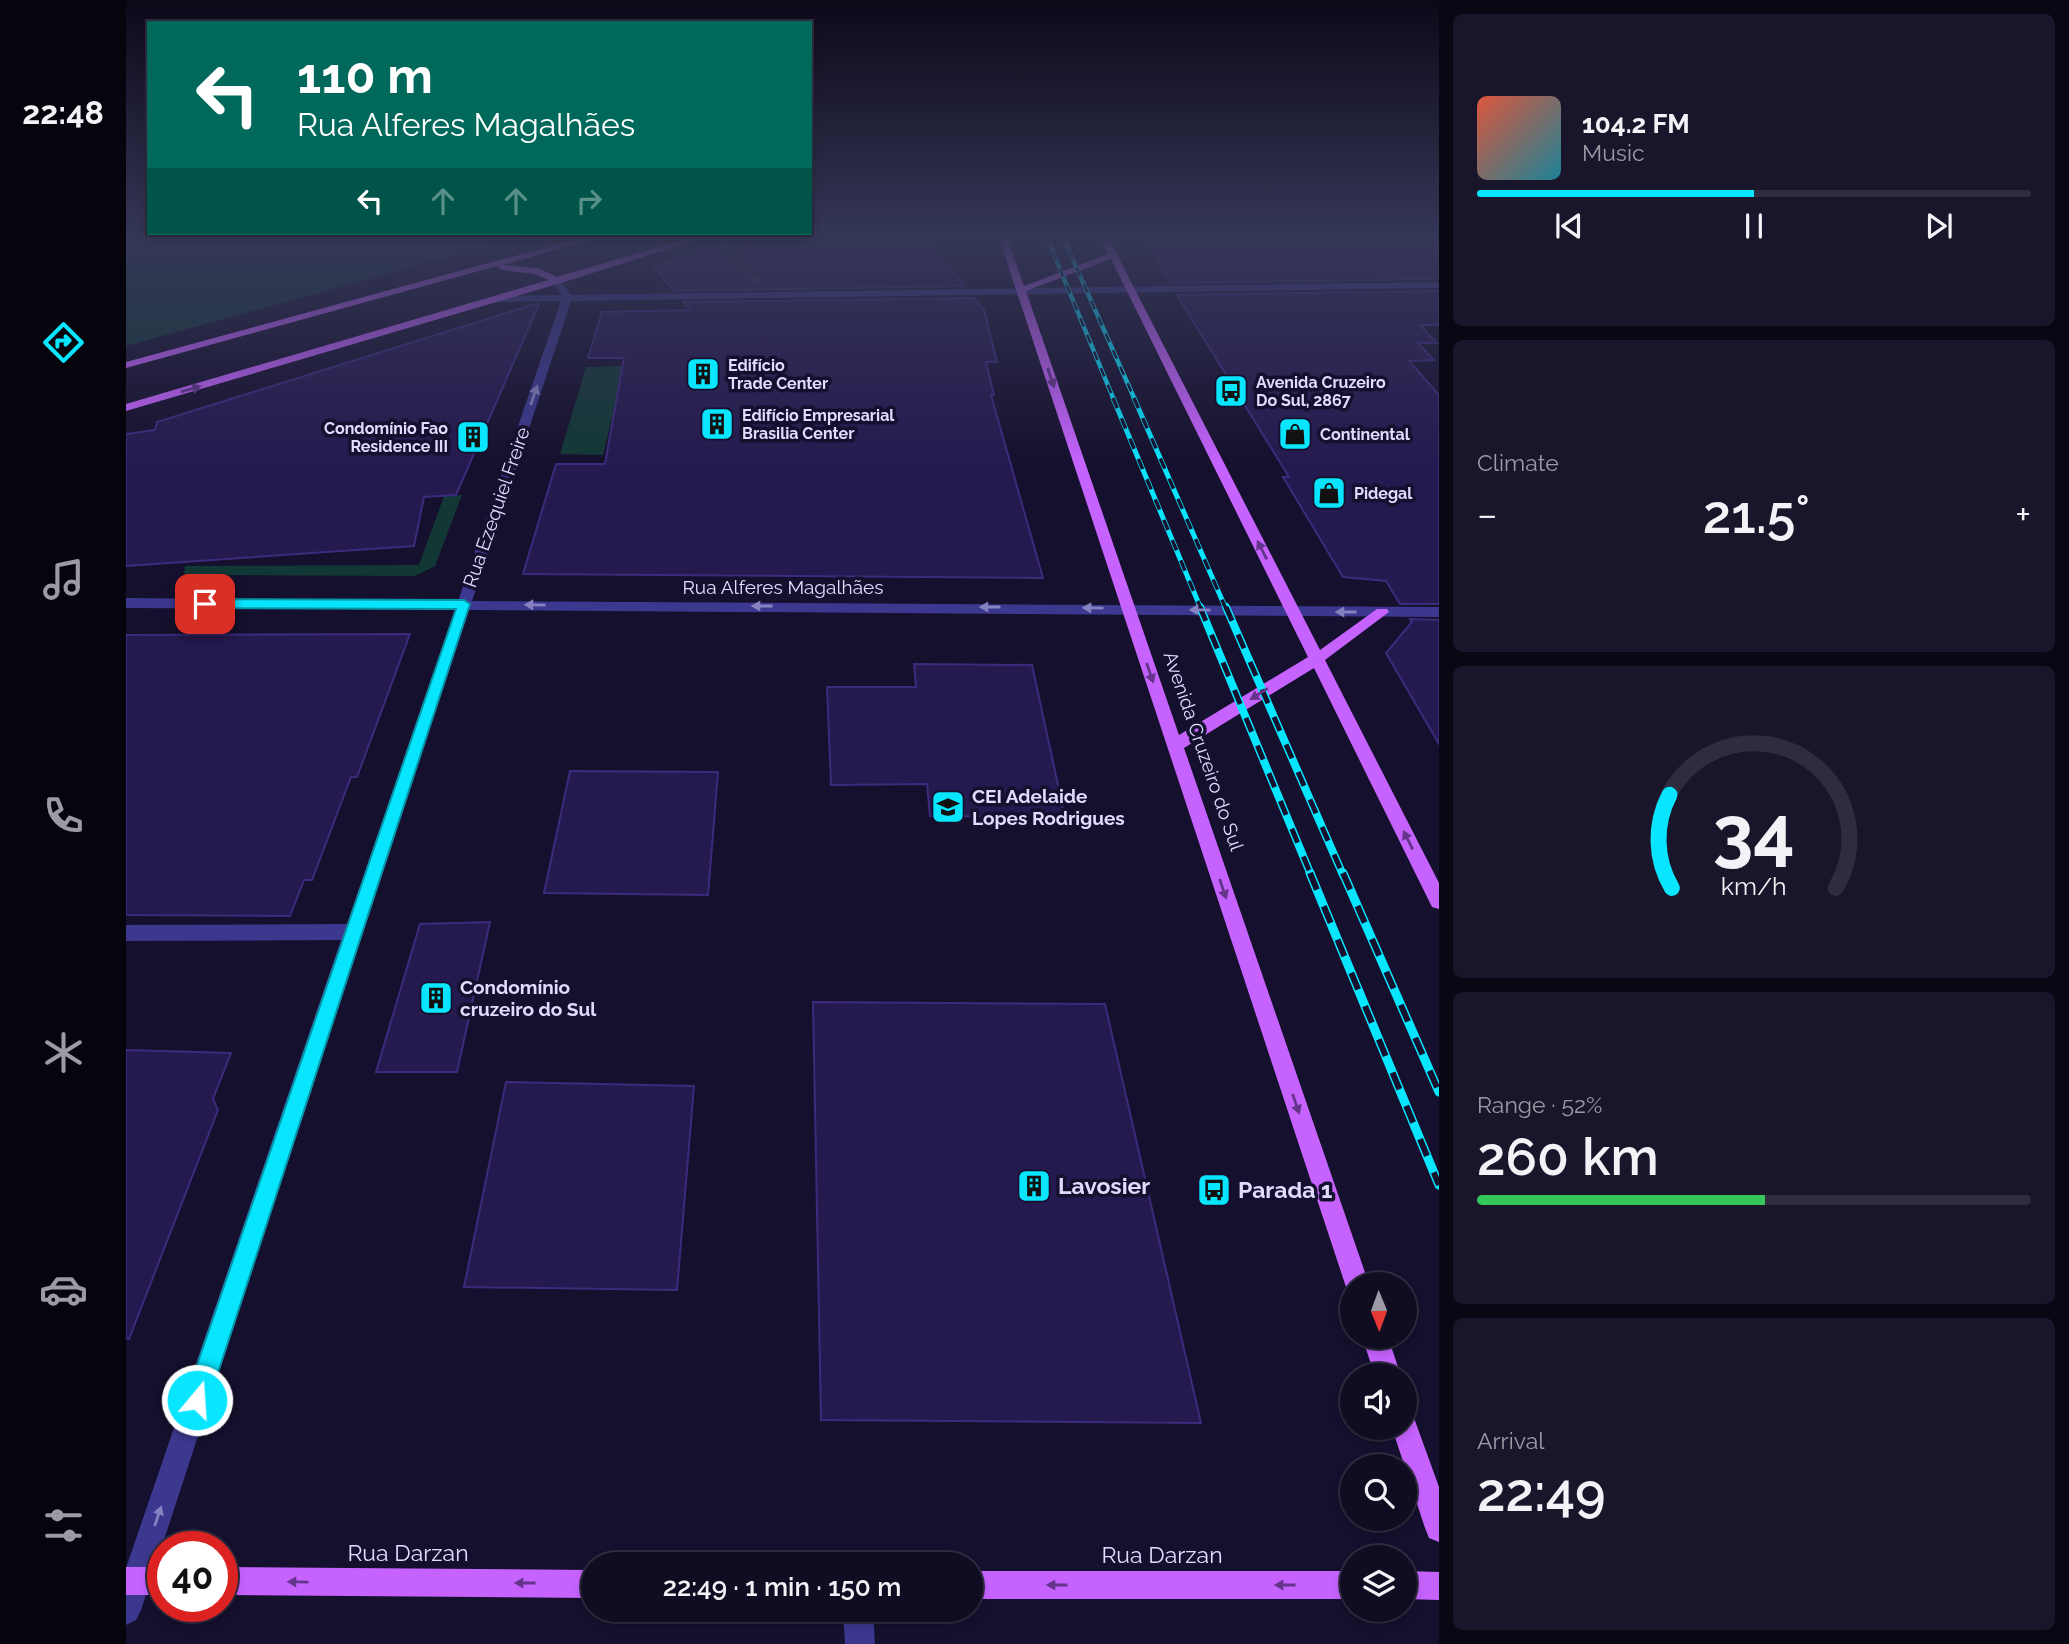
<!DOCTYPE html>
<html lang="en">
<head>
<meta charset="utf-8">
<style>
  :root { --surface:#100c22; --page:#19152a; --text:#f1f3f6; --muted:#9c9ba5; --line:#302c40; --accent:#08e5ff }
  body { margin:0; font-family:Raleway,sans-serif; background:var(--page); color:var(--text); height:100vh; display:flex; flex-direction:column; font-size:26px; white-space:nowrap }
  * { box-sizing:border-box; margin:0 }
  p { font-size:23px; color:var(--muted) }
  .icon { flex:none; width:38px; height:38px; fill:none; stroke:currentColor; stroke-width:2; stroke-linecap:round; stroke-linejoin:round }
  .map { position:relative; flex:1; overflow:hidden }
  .sheet { display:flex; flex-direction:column; gap:14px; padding:14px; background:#090713; width:630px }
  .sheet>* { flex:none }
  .guide { position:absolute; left:21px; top:21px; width:665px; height:214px; border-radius:0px; box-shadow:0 4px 10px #0003,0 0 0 2px var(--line); background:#00695c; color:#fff; overflow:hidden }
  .needle { width:46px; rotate:179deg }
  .buttons { position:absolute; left:1214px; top:1272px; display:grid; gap:14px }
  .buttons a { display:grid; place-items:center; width:77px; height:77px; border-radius:50%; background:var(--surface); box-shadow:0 4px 10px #0003,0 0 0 2px var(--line); font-size:35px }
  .speed { position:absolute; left:21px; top:1531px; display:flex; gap:14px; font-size:35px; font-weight:700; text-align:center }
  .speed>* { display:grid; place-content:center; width:91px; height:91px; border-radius:50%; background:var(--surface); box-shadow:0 4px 10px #0003,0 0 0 2px var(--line); line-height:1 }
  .speed .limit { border:10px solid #d22; background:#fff; color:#111 }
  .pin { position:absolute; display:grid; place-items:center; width:60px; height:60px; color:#fff; margin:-30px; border-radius:14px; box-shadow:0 4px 10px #0006 }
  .me { position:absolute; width:77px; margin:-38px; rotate:18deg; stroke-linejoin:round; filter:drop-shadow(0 0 5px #0008) }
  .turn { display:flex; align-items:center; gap:24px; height:147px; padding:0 35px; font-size:32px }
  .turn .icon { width:91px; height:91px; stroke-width:2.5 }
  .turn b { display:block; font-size:49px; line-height:60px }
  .lanes { display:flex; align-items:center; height:66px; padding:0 35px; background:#0003; justify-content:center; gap:35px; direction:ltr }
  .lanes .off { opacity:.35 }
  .big { font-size:52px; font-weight:600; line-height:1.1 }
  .sheet .tile { flex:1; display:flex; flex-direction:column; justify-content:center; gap:10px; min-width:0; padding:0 24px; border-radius:10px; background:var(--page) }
  .sheet .dial { align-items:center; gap:0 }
  .dial svg { height:182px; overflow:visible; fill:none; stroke:var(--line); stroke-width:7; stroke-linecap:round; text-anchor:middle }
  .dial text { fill:var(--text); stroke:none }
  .song { display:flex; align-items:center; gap:21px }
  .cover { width:84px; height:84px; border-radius:10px; background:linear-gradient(135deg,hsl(10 70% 55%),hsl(190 70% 35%)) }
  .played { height:7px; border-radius:4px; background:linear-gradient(90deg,var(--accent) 50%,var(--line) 50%) }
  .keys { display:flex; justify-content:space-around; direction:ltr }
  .heat { display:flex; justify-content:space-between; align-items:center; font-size:38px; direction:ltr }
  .charge { height:10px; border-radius:5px; background:linear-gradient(90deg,#34c759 52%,var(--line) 0) }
  .trip { position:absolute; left:455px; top:1552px; width:402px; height:70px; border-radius:35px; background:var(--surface); box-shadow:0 4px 10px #0003,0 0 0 2px var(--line); font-weight:600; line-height:70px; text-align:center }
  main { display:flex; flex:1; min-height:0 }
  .menu { display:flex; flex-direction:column; width:126px; justify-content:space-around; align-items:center; background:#06050e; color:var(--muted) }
  .menu .icon { width:49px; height:49px }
  .menu .active { color:var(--accent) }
  .menu b { font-size:32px; color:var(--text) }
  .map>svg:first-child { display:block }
  .green { fill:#123836 }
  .building { fill:#251a4f; stroke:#3c2b7d; stroke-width:2 }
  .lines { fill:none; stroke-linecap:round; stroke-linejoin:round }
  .minor-tunnel { stroke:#332f4c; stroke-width:10; stroke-dasharray:10 5; stroke-linecap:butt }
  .minor { fill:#3c388f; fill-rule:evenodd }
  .major { fill:#c663ff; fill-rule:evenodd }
  .rail-far3-casing { stroke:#08e5ff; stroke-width:4.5 }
  .rail-far2-casing { stroke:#08e5ff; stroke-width:5 }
  .rail-far1-casing { stroke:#08e5ff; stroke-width:8 }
  .rail-casing { stroke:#08e5ff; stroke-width:9 }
  .rail-far3 { stroke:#15102d; stroke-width:2.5; stroke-dasharray:9; stroke-linecap:butt }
  .rail-far2 { stroke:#15102d; stroke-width:3.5; stroke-dasharray:11; stroke-linecap:butt }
  .rail-far1 { stroke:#15102d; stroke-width:5; stroke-dasharray:15; stroke-linecap:butt }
  .rail { stroke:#15102d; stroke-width:6; stroke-dasharray:18; stroke-linecap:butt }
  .oneway { fill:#65358c }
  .oneway2 { fill:#8682c1 }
  .route { fill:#08e5ff; stroke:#0595a6; stroke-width:2 }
  .labels { text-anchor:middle; stroke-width:7; stroke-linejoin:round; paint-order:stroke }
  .far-poi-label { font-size:16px; font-weight:bold; fill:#e0dcff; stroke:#15102d; text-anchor:start }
  .street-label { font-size:19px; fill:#e0dcff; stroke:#15102d }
  .poi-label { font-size:19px; font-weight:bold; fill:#e0dcff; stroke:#15102d; text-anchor:start }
  .near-poi-label { font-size:23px; font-weight:bold; fill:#e0dcff; stroke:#15102d; text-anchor:start }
  .near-street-label { font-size:23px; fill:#e0dcff; stroke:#15102d }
</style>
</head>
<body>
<main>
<nav class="menu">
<b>22:48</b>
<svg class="icon active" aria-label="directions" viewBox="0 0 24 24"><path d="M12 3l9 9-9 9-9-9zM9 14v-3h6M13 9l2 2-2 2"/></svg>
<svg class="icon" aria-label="music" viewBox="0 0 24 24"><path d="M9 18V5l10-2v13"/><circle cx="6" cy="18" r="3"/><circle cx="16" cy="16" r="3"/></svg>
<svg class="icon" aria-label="phone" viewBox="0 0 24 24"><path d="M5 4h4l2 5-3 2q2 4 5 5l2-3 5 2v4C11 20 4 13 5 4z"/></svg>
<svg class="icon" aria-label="climate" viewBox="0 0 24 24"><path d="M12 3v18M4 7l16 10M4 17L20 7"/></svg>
<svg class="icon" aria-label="car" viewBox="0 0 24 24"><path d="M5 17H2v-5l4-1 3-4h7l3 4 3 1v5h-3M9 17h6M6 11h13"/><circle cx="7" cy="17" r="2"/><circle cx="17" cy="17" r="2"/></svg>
<svg class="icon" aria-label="filters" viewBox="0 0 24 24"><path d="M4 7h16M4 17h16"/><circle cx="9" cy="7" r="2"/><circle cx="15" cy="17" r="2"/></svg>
</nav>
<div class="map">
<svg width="1313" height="1644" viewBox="0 0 1313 1644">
  <rect width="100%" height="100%" fill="#15102d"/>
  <path class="green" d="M0 235H402L0 346Z
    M498 366 477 455 434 454 460 367Z
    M336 495 309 566 289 576 58 575 59 566 293 565 318 496Z"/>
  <path class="building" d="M685 235H797L839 286 548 291 528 267 581 250Z
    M1017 235H1313V279L1045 283Z
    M1313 291V325H1294L1311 343H1292L1308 360 1283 361 1313 395V604H1274L1260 581 1217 577 1157 477H1163L1051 295Z
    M848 298 858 310 871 362H860L868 395H865L917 578 397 574 430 464H479L498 358H462L476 312 564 310 557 302Z
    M409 304H413L330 495 298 497 288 546 0 566V434L29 430 31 422Z
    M1284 619 1313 620V744L1260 653 1286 622Z
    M284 634 231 777H225L186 880H178L164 916 0 915V635Z
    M788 664 906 665 939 817 804 816 801 784 705 785 701 687H790Z
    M444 771 592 772 582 895 418 893Z
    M364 922 331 1072H250L294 924Z
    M687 1002 979 1004 1075 1423 695 1420Z
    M0 1050 105 1053 87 1099 92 1110 3 1339 0 1338Z
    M380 1082 568 1086 551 1290 338 1287Z"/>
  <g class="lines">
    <path class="minor-tunnel" d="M596 243 633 283"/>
    <path class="minor" d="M585 235H594L600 243 593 245Z
      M432 278 445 295 1313 282V288L445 301 346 601 1313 607V617L343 610 15 1610 10 1620 0 1625V1568L215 940 0 941V925L221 924 329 610 0 608V598L332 601 435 301 370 302 365 299 370 296 435 295 427 281Z
      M717 1610H747L749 1644H719Z"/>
    <path class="major" d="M465 235H479L378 265 411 268 431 277 572 235H586L435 283 0 411V404L422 280 409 274 375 270 371 266 0 368V362Z
      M872 235H880L898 286 982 254 973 235H981L1194 650 1251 609H1261L1263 612 1199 660 1313 883V909L1306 907 1188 668 1058 748 1243 1284H1227V1294L1222 1293 1219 1284ZM985 259 1182 657 1053 735 900 291Z
      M1236 1337H1262L1275 1376H1249Z
      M1279 1414 1288 1418 1313 1487V1542L1303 1538 1299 1528 1266 1428H1279Z
      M0 1567H37V1595H0Z
      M96 1567 467 1570V1598L96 1595Z
      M845 1571H1227V1599H845Z
      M1279 1571 1313 1572V1600L1279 1599Z"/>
    <defs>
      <path id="rail-far3" d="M920 235 988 400
        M936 235 1009 400"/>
      <path id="rail-far2" d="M987 398 1075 609
        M1008 398 1100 609"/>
      <path id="rail-far1" d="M1074 607 1185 875
        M1100 607 1217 875"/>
      <path id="rail" d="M1184 873 1313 1185
        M1217 873 1313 1092"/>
    </defs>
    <use href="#rail-far3" class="rail-far3-casing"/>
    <use href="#rail-far2" class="rail-far2-casing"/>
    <use href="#rail-far1" class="rail-far1-casing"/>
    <use href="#rail" class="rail-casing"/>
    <use href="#rail-far3" class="rail-far3"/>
    <use href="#rail-far2" class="rail-far2"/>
    <use href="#rail-far1" class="rail-far1"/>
    <use href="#rail" class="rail"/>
  </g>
  <defs><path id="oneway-solid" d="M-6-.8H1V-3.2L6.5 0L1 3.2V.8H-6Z" transform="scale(1.75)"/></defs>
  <g class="oneway">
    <use href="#oneway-solid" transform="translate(925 378) rotate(71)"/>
    <use href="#oneway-solid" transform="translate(65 389) rotate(-16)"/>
    <use href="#oneway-solid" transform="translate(1136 550) rotate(-117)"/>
    <use href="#oneway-solid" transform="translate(1024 673) rotate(71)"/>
    <use href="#oneway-solid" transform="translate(1133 694) rotate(148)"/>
    <use href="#oneway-solid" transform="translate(1282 840) rotate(-117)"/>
    <use href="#oneway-solid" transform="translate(1097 889) rotate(71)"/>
    <use href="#oneway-solid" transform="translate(1170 1104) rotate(71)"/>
    <use href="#oneway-solid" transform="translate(172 1582) rotate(-179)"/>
    <use href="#oneway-solid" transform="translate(399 1583) rotate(-180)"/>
    <use href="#oneway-solid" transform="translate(931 1585) rotate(-180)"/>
    <use href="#oneway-solid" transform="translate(1159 1585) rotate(-180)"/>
  </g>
  <g class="oneway2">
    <use href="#oneway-solid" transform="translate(408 395) rotate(-71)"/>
    <use href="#oneway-solid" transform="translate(409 605) rotate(-179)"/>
    <use href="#oneway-solid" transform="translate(636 606) rotate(-180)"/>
    <use href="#oneway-solid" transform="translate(864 607) rotate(-180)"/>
    <use href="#oneway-solid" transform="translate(967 608) rotate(-179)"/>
    <use href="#oneway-solid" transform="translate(1074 610) rotate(-179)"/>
    <use href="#oneway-solid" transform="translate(1220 612) rotate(-180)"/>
    <use href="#oneway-solid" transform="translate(32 1516) rotate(-71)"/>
  </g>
  <linearGradient id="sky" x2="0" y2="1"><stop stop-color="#0c0919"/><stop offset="0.51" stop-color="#353757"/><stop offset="1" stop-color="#353757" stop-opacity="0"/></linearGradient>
  <rect width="1313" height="465" fill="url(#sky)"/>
  <path class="route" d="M338 600 344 604 83 1400 79 1409 71 1412 62 1409 59 1400 330 609 79 608 72 604 79 599Z"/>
  <defs>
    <symbol id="building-square" viewBox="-11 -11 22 22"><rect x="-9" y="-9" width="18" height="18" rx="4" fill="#08e5ff" stroke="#15102d"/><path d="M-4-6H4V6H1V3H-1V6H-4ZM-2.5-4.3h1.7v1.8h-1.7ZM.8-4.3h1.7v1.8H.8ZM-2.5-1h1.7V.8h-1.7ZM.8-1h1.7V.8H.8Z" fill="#111"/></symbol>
    <symbol id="bus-square" viewBox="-11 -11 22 22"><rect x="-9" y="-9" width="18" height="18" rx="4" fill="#08e5ff" stroke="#15102d"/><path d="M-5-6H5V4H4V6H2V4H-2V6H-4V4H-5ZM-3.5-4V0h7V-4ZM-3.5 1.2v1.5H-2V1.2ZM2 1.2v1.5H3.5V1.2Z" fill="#111"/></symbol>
    <symbol id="shop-square" viewBox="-11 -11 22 22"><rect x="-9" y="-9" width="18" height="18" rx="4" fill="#08e5ff" stroke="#15102d"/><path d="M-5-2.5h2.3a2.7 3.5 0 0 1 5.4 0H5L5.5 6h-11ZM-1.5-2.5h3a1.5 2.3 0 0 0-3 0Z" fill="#111"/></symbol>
    <symbol id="school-square" viewBox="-11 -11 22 22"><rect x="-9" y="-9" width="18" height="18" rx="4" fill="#08e5ff" stroke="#15102d"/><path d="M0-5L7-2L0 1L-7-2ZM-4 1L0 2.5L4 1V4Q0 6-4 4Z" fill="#111"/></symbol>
  </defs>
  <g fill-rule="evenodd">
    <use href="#building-square" x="558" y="355" width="38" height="38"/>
    <use href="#bus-square" x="1086" y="372" width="38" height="38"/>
    <use href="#building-square" x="572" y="405" width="38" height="38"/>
    <use href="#shop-square" x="1150" y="415" width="38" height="38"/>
    <use href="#building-square" x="328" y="418" width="38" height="38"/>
    <use href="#shop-square" x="1184" y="474" width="38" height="38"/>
    <use href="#school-square" x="803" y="788" width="38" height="38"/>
    <use href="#building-square" x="291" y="979" width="38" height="38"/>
    <use href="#building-square" x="889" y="1167" width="38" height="38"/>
    <use href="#bus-square" x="1069" y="1171" width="38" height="38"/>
  </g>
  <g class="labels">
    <g class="far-poi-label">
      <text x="602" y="371">Edifício<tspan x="602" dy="18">Trade Center</tspan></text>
      <text x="1130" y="388">Avenida Cruzeiro<tspan x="1130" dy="18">Do Sul, 2867</tspan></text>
      <text x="616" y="421">Edifício Empresarial<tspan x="616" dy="18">Brasilia Center</tspan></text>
      <text x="322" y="434" text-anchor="end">Condomínio Fao<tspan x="322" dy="18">Residence III</tspan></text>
      <text x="1194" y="440">Continental</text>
      <text x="1228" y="499">Pidegal</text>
    </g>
    <g class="street-label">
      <text transform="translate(370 507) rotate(-71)" y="7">Rua Ezequiel Freire</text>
      <text x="657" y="594">Rua Alferes Magalhães</text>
      <text transform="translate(1078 751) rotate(71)" y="7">Avenida Cruzeiro do Sul</text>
    </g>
    <g class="poi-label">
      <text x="846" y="803">CEI Adelaide<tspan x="846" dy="22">Lopes Rodrigues</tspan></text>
      <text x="334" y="994">Condomínio<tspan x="334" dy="22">cruzeiro do Sul</tspan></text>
    </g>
    <g class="near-poi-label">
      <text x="932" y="1194">Lavosier</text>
      <text x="1112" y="1198">Parada 1</text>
    </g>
    <g class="near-street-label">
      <text x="282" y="1561">Rua Darzan</text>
      <text x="1036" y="1563">Rua Darzan</text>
    </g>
  </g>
</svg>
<div class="buttons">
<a><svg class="needle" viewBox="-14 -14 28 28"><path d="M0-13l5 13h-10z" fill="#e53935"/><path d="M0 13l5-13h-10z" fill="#9c9ba5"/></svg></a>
<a><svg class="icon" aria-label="sound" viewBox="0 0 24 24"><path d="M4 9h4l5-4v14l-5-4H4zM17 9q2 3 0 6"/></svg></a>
<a><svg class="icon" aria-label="search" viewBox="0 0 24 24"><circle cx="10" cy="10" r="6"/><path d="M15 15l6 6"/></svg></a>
<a><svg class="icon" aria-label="layers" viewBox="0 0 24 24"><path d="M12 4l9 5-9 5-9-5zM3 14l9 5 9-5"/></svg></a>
</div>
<div class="speed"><div class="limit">40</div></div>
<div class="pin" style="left:79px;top:604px;background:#d93025"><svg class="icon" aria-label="arrive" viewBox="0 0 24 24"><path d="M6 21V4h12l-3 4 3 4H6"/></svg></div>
<svg class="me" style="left:71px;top:1400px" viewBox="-20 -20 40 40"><circle r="17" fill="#08e5ff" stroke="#fff" stroke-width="3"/><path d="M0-11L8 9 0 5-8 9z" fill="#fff"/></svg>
<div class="trip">22:49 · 1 min · 150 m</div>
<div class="guide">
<div class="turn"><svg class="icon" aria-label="left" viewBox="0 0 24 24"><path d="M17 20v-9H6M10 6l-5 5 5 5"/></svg><div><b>110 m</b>Rua Alferes Magalhães</div></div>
<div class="lanes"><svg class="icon" aria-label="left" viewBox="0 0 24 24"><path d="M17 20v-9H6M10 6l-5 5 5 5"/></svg><svg class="icon off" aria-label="ahead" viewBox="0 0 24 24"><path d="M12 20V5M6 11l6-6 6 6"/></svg><svg class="icon off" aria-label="ahead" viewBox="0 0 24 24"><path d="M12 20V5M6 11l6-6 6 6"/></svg><svg class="icon off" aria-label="right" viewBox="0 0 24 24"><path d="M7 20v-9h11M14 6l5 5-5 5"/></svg></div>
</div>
</div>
<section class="sheet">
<div class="tile">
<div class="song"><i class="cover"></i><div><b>104.2 FM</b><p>Music</p></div></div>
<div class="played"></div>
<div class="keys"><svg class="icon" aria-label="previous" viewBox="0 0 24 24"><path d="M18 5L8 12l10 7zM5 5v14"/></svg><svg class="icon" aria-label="pause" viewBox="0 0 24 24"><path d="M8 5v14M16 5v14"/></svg><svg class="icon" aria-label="next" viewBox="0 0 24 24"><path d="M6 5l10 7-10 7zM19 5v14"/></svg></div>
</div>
<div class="tile"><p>Climate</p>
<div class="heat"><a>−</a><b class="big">21.5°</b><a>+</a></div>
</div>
<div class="tile dial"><svg viewBox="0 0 100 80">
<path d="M14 69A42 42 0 1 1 86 69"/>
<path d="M14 69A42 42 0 0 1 13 28" stroke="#08e5ff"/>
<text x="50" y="56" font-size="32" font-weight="700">34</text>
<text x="50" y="72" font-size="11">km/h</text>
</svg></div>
<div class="tile"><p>Range · 52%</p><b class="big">260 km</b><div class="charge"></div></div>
<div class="tile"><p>Arrival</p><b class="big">22:49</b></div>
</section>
</main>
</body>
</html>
